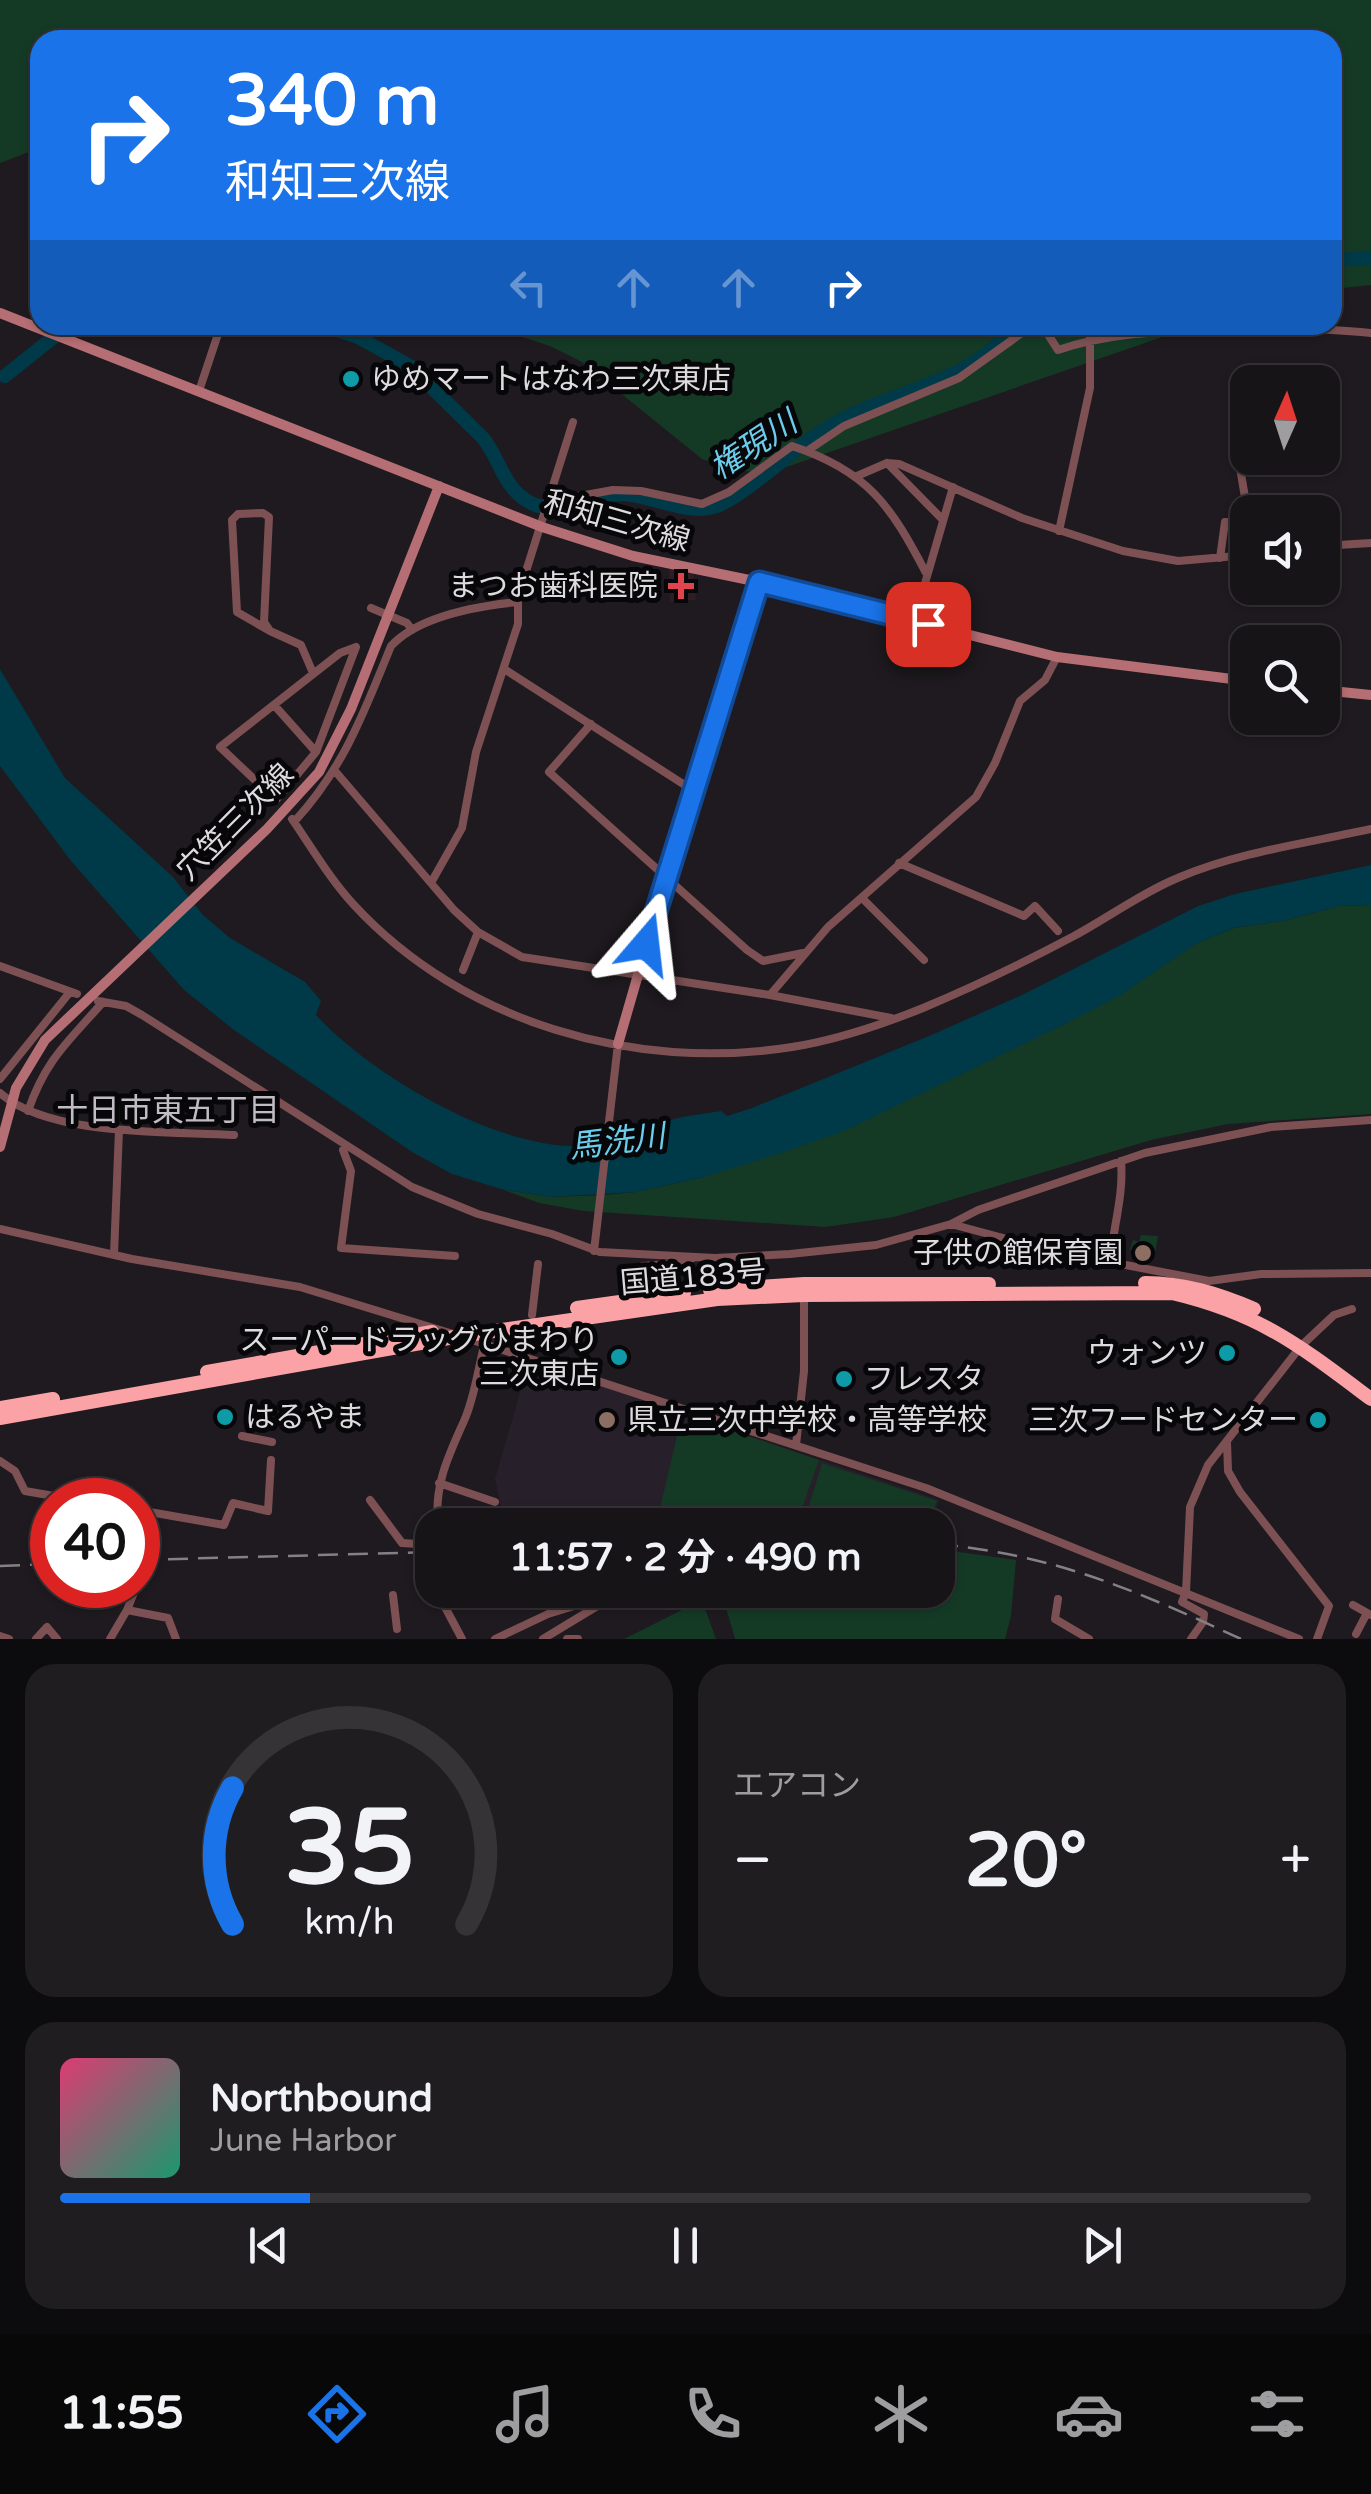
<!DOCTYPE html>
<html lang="ja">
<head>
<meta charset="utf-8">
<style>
  :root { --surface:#161417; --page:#1f1d20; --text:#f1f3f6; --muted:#9e9ea1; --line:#353336; --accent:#1a73e8 }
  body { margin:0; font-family:"Varela Round","Noto Sans JP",sans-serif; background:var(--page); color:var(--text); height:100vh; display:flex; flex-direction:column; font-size:38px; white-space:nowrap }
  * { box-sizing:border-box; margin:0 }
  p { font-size:32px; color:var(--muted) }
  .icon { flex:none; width:55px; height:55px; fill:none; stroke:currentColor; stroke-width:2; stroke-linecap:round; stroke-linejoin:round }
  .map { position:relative; height:1639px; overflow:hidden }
  .side { display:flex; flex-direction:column; gap:25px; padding:25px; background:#0c0b0d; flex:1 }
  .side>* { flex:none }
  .top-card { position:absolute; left:30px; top:30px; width:1312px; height:305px; border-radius:30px; box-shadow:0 2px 8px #0004,0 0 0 2px var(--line); background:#1a73e8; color:#fff; overflow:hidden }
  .needle { width:65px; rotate:3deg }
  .buttons { position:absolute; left:1230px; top:365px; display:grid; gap:20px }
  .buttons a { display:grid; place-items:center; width:110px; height:110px; border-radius:20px; background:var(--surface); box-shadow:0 2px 8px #0004,0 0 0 2px var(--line); font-size:50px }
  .speed { position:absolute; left:30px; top:1478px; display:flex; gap:20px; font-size:50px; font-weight:700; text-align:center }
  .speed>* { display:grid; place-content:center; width:130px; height:130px; border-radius:50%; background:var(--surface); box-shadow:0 2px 8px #0004,0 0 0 2px var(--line); line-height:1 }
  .speed .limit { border:15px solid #d22; background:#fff; color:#111 }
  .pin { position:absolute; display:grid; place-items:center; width:85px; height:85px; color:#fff; margin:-42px; border-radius:20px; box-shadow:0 5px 15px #0006 }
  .me { position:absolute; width:110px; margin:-55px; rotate:17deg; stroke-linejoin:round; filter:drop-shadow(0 0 8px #0008) }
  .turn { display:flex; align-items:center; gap:35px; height:210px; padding:0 30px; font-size:45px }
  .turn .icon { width:130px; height:130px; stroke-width:2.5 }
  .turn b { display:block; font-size:70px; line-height:85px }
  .lanes { display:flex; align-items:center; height:95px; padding:0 30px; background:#0003; justify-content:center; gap:50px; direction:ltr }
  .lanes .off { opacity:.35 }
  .big { font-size:75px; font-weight:700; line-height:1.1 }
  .side .tile { flex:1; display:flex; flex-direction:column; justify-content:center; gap:15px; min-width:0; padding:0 35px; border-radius:30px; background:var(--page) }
  .side .dial { align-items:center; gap:0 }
  .dial svg { height:260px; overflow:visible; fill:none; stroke:var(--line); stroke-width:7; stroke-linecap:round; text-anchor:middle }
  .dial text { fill:var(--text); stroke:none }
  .song { display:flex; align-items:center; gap:30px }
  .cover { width:120px; height:120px; border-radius:15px; background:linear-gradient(135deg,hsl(340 70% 55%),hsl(160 70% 35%)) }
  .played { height:10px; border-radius:5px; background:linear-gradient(90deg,var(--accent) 20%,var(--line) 20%) }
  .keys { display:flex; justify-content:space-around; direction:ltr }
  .heat { display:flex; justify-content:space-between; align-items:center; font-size:55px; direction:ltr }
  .side .tiles { flex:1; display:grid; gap:25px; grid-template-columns:1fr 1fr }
  .tile:last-child { grid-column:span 2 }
  .trip { position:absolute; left:415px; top:1508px; width:540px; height:100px; border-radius:30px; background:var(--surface); box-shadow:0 2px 8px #0004,0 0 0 2px var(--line); font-weight:700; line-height:100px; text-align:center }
  .tabs { display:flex; height:160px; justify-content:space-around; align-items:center; background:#090809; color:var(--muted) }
  .tabs .icon { width:70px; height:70px }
  .tabs .on { color:var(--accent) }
  .tabs b { font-size:45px; color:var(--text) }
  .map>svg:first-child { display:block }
  .built { fill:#271f29 }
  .medical { fill:#2f1d23 }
  .green { fill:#143a26 }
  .water { fill:#003947 }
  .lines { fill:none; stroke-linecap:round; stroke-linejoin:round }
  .river { stroke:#003947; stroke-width:14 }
  .street { stroke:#7d5153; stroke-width:8 }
  .secondary { stroke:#b56e73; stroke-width:10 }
  .highway { stroke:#fba2a7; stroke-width:14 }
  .rail { stroke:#848085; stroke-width:2.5; stroke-dasharray:20 10; stroke-linecap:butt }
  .route-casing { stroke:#114b97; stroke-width:25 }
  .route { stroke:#1a73e8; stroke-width:18 }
  .culture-dot { fill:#0f9aa8; stroke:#070608; stroke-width:4 }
  .health-dot { fill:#e0444e; stroke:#070608; stroke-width:4 }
  .education-dot { fill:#8d6e63; stroke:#070608; stroke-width:4 }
  .labels { text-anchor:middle; stroke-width:10; stroke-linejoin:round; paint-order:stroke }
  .poi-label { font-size:30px; fill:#dedbdf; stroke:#070608; text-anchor:end }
  .street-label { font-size:30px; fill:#dedbdf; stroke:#070608 }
  .water-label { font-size:32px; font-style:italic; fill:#69cdeb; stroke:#070608 }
  .neighbourhood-label { font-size:32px; fill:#c1bcc3; stroke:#070608 }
</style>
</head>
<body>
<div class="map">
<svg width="1371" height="1639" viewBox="0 0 1371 1639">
  <rect width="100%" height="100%" fill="#1e1a1f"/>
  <path class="built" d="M529 1361 939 1500 931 1525H505L495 1479Z"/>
  <path class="medical" d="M669 567 694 573 696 600 670 602Z"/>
  <path class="green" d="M0 0H1371V285L1333 289 1332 40H40V155L29 152 0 163Z
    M469 325H1197L772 472 738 471 702 459 582 362 550 346 501 330Z
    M1371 905V1114L1228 1124 1151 1140 894 1217 825 1227 584 1211 539 1203 501 1189 550 1197 603 1195 636 1192 704 1177 1061 1026 1197 943 1234 928 1283 921 1339 906Z
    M1141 1235 1158 1236 1155 1253 1147 1251 1145 1255 1130 1250 1133 1240 1139 1242Z
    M700 1420 819 1460 796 1525H656L677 1436Z
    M822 1463 937 1501 929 1524 853 1517V1510L809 1506Z
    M938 1549 1016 1560 1011 1616 1005 1639H735L721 1590H938Z
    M692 1605 706 1611 716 1639H624Z"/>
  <path class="water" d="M0 669 65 778 173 877 203 915 230 938 305 982 321 1001 316 1015C373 1077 508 1157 595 1145 621 1141 645 1130 668 1121 685 1115 704 1114 721 1111L727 1116 752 1108 929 1036 1024 994 1198 906 1235 894 1371 865V905L1339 906 1283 921 1234 928 1197 943 1119 996 1061 1026 844 1131 787 1151 704 1177 636 1192 550 1197 501 1189 452 1174 412 1152 234 1030 184 990 71 861 0 766Z"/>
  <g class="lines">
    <path class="river" d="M1332 260 1371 258
      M322 325 358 337 410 366 483 438C501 460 503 489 531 503 557 517 592 495 620 494 650 494 688 517 717 506 747 494 792 450 822 431 865 403 915 393 961 370 982 359 1002 340 1022 325
      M5 376 60 332 79 325"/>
    <path class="street" d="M1042 325 1058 350C1108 333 1157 332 1209 330 1263 328 1318 327 1371 333
      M199 391 221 325
      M1236 444 1248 515
      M807 451 844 426 959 378 1033 325
      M887 463 943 520
      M857 476 887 463 899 464 1022 518 1123 551 1178 561 1248 555
      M547 502 613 490 641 491 702 504 729 492 792 446C868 471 891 506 926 573
      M1059 531 1090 388V325
      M1322 546 1371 543
      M1220 558 1225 522 1248 524
      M371 608 407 623 412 630
      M914 621 953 487
      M270 631 237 612 232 520 238 514 263 513 269 517 264 622 270 631 301 645 313 673
      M356 647 316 752 276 800 220 747 340 653Z
      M504 669 694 791
      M275 706 316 752
      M591 724 549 772 747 950 763 961 803 953
      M335 771 454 910 478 932 522 957 770 995 891 1018
      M292 819C312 848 330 879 354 905 463 1023 635 1072 792 1047 837 1040 881 1025 923 1008 973 987 1025 962 1074 936 1109 917 1143 892 1180 877 1239 852 1308 843 1371 829
      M294 822C344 768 364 712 391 646 419 616 478 606 518 602
      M899 863 1024 916 1035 906 1058 931
      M432 881 462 828 476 752 518 624V602L522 584 573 422
      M862 898 924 960
      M0 966 77 994
      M463 970 478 932
      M770 995 828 927 976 797 995 763 1020 701 1045 680 1057 657
      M98 1001 126 1006 142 1015 412 1187 478 1214 552 1234 600 1252 715 1258 790 1254 876 1245 951 1224 978 1210 1145 1153 1271 1127 1371 1120
      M0 1079 70 992
      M0 1093C50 1137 170 1131 234 1135
      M28 1111C46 1059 68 1042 103 1002
      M343 1150 351 1171 341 1248 455 1256
      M951 1224 1007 1239 1051 1244 1110 1262 1209 1281 1261 1274 1371 1273
      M0 1229 132 1259 300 1287 453 1334
      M594 1251 618 1044
      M114 1255 119 1130
      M1110 1262C1113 1228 1124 1195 1121 1161
      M643 1266 680 1263 693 1258
      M532 1315 538 1264
      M466 1338 926 1488 1299 1639
      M242 1436 272 1442
      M1227 1442 1228 1471 1240 1492 1329 1606 1317 1639
      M796 1445 804 1371V1293
      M0 1461 15 1471 25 1491 77 1500
      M439 1483 495 1502
      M370 1500 402 1543 432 1545
      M138 1510 224 1525 233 1503 268 1511 271 1460
      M438 1525C434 1485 448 1457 464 1421 474 1399 478 1370 484 1346
      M432 1573 420 1574 437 1601 444 1595
      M138 1582 145 1560V1512
      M137 1585 127 1610 168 1618 176 1639
      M444 1594 445 1607 462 1639
      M393 1595 397 1629
      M1058 1599 1055 1619 1089 1639
      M1353 1605 1371 1615
      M1356 1634 1367 1613
      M0 1636 9 1639
      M36 1639 47 1627 57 1639
      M110 1639 127 1610
      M495 1639 548 1614 600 1598 599 1605 543 1639
      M567 1639H578
      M1191 1639 1203 1622 1204 1614 1182 1602 1186 1592 1190 1507 1208 1465 1301 1346 1334 1315 1352 1309"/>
    <path class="secondary" d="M0 313 542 527 633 556 759 582 1057 657 1248 681
      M1322 690 1371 695
      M618 1044 666 878 759 582
      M0 1147 16 1088 45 1040 267 829 319 772 351 709 439 486"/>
    <path class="highway" d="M1145 1283C1184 1283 1219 1294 1254 1309
      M710 1290 804 1284H989
      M577 1308 684 1293
      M207 1372 432 1332
      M0 1408 53 1399
      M0 1418 460 1336 717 1299 804 1295 1172 1293C1261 1314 1300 1346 1371 1399"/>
    <path class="rail" d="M938 1544C1055 1555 1135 1590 1241 1639
      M138 1560 432 1552
      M0 1566 52 1564"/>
  </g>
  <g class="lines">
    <defs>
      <path id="route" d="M646 944 759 582 928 624"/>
    </defs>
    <use href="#route" class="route-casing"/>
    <use href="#route" class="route"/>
  </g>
  <g class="culture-dot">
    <circle cx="351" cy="379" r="10"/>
    <circle cx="1227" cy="1353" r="10"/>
    <circle cx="619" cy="1357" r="10"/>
    <circle cx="844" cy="1379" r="10"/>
    <circle cx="225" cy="1417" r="10"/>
    <circle cx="1318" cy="1420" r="10"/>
  </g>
  <path class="health-dot" d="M676 571h10v10h10v10h-10v10h-10v-10h-10v-10h10z"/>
  <g class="education-dot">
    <circle cx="1143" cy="1253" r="10"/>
    <circle cx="607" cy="1420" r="10"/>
  </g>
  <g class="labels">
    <g class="poi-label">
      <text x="371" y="389" text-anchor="start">ゆめマートはなわ三次東店</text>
      <text x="658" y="596">まつお歯科医院</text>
      <text x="1123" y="1263">子供の館保育園</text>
      <text x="599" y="1350">スーパードラッグひまわり<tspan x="599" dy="34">三次東店</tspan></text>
      <text x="1207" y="1363">ウォンツ</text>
      <text x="864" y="1389" text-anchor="start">フレスタ</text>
      <text x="245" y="1427" text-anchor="start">はるやま</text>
      <text x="627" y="1430" text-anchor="start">県立三次中学校・高等学校</text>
      <text x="1298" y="1430">三次フードセンター</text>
    </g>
    <g class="street-label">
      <text transform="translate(617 521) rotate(16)" y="10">和知三次線</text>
      <text transform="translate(235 822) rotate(-45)" y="10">穴笠三次線</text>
      <text transform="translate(693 1277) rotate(-5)" y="10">国道183号</text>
    </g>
    <g class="water-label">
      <text transform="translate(753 445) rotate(-33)" y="11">権現川</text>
      <text transform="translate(617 1141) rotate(-7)" y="11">馬洗川</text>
    </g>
    <g class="neighbourhood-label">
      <text x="168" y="1121">十日市東五丁目</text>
    </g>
  </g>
</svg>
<div class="buttons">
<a><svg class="needle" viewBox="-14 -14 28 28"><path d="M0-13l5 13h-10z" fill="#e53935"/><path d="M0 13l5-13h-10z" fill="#9e9ea1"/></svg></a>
<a><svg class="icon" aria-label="sound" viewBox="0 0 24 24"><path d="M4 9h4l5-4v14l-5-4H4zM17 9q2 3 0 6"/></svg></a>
<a><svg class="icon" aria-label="search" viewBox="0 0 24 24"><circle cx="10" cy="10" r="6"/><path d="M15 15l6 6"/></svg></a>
</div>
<div class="speed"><div class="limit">40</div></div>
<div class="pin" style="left:928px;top:624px;background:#d93025"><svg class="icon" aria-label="arrive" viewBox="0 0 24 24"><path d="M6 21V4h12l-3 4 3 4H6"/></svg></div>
<svg class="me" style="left:646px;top:944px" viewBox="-20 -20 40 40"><path d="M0-17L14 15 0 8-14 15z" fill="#1a73e8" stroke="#fff" stroke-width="4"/></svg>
<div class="trip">11:57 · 2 分 · 490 m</div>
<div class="top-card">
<div class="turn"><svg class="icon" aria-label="right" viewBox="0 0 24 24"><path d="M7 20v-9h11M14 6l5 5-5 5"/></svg><div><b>340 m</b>和知三次線</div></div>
<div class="lanes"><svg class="icon off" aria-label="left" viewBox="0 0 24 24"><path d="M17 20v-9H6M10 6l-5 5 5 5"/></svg><svg class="icon off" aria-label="ahead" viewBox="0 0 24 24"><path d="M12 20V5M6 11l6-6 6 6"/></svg><svg class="icon off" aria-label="ahead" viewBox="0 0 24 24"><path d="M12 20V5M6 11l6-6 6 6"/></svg><svg class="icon" aria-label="right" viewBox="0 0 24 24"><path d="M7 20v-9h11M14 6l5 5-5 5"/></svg></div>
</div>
</div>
<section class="side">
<div class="tiles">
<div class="tile dial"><svg viewBox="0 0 100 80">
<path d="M14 69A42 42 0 1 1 86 69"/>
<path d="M14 69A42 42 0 0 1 14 27" stroke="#1a73e8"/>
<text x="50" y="56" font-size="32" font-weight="700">35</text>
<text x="50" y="72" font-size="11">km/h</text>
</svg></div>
<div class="tile"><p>エアコン</p>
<div class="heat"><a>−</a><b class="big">20°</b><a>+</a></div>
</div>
<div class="tile">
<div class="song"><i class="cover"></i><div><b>Northbound</b><p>June Harbor</p></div></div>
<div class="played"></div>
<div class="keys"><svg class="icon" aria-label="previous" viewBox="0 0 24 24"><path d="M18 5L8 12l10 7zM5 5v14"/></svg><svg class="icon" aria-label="pause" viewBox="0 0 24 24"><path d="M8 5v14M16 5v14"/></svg><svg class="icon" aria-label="next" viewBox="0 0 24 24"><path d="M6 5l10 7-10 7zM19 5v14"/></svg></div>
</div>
</div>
</section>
<nav class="tabs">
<b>11:55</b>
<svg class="icon on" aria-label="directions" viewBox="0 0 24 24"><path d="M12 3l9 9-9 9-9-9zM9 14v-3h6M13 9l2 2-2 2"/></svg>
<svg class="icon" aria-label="music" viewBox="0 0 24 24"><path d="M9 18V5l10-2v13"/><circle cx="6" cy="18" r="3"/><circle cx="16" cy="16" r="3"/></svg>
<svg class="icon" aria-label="phone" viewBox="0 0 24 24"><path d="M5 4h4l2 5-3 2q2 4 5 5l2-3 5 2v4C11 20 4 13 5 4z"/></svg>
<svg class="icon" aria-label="climate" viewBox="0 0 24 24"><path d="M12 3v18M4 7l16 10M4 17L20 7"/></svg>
<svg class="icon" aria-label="car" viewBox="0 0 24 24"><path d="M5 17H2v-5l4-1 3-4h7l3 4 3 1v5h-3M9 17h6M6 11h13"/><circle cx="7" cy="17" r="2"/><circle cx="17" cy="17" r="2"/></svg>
<svg class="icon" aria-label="filters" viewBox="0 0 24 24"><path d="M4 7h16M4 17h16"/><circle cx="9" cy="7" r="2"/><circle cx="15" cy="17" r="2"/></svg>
</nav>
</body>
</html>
